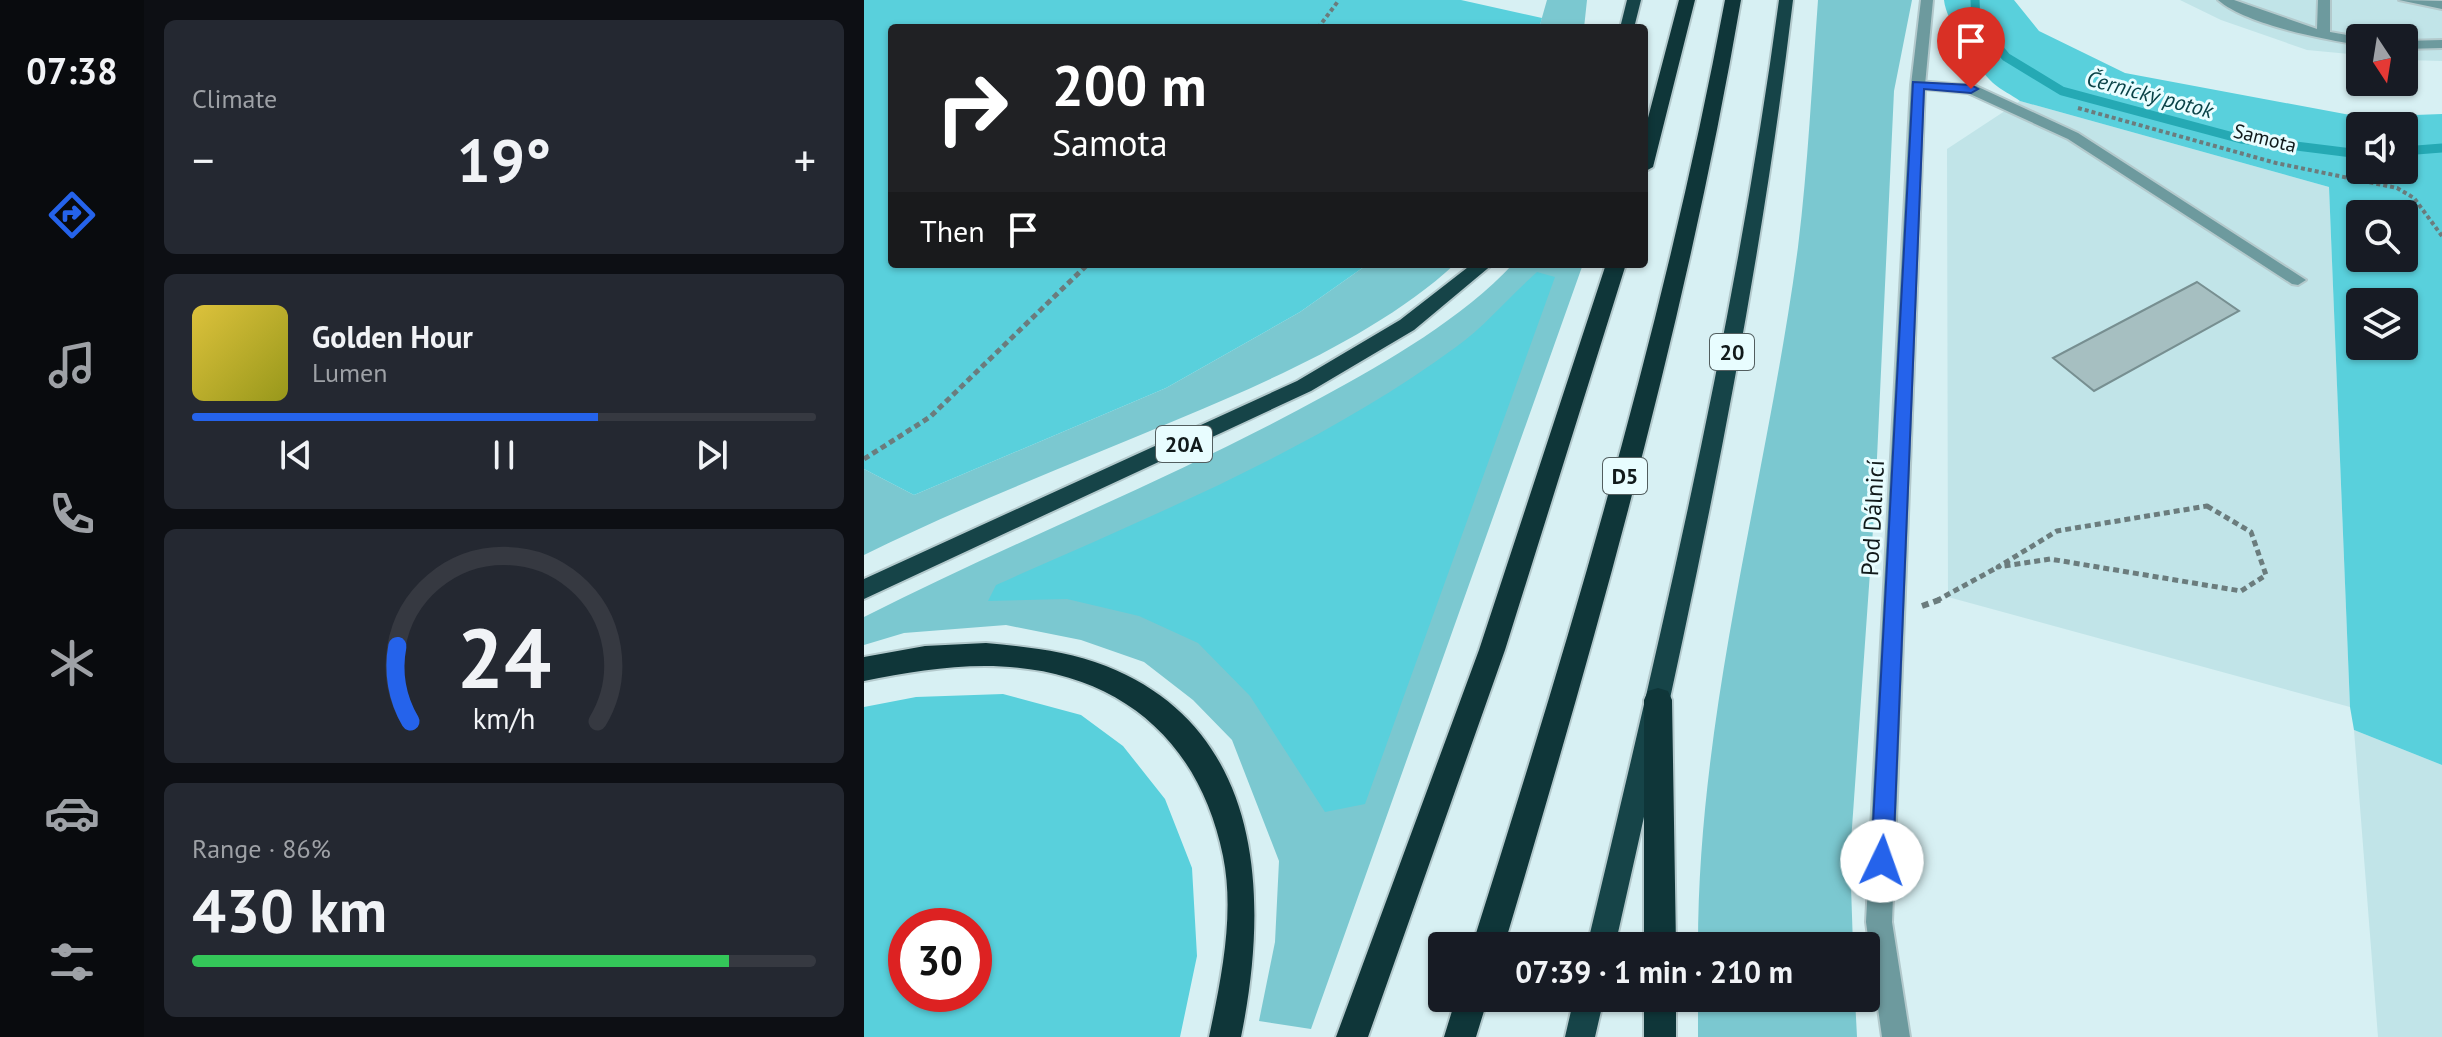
<!DOCTYPE html>
<html lang="en">
<head>
<meta charset="utf-8">
<style>
  :root { --surface:#171b24; --page:#242831; --text:#f1f3f6; --muted:#9ea1a6; --line:#363941; --accent:#2563eb }
  body { margin:0; font-family:"PT Sans",sans-serif; background:var(--page); color:var(--text); height:100vh; display:flex; flex-direction:column; font-size:30px; white-space:nowrap }
  * { box-sizing:border-box; margin:0 }
  p { font-size:26px; color:var(--muted) }
  .icon { flex:none; width:44px; height:44px; fill:none; stroke:currentColor; stroke-width:2; stroke-linecap:round; stroke-linejoin:round }
  .map { position:relative; flex:1; overflow:hidden }
  .panel { display:flex; flex-direction:column; gap:20px; padding:20px; background:#0d0f14; width:720px }
  .panel>* { flex:none }
  .banner { position:absolute; left:24px; top:24px; width:760px; height:244px; border-radius:8px; box-shadow:0 2px 6px #0004; background:#202124; color:#fff; overflow:hidden }
  .needle { width:52px; rotate:168deg }
  .fabs { position:absolute; left:1482px; top:24px; display:grid; gap:16px }
  .fabs a { display:grid; place-items:center; width:72px; height:72px; border-radius:8px; background:var(--surface); box-shadow:0 2px 6px #0004; font-size:40px }
  .speed { position:absolute; left:24px; top:908px; display:flex; gap:16px; font-size:40px; font-weight:700; text-align:center }
  .speed>* { display:grid; place-content:center; width:104px; height:104px; border-radius:50%; background:var(--surface); box-shadow:0 2px 6px #0004; line-height:1 }
  .speed .limit { border:12px solid #d22; background:#fff; color:#111 }
  .pin { position:absolute; display:grid; place-items:center; width:68px; height:68px; color:#fff; margin:-82px -34px; border-radius:50% 50% 50% 0; rotate:-45deg; box-shadow:0 0 8px #0007 }
  .pin .icon { rotate:45deg }
  .me { position:absolute; width:88px; margin:-44px; rotate:3deg; stroke-linejoin:round; filter:drop-shadow(0 0 6px #0008) }
  .turn { display:flex; align-items:center; gap:28px; height:168px; padding:0 32px; font-size:36px }
  .turn .icon { width:104px; height:104px; stroke-width:2.5 }
  .turn b { display:block; font-size:56px; line-height:68px }
  .then { display:flex; align-items:center; height:76px; padding:0 32px; background:#0003; gap:16px; font-size:30px }
  .big { font-size:60px; font-weight:600; line-height:1.1 }
  .panel .tile { flex:1; display:flex; flex-direction:column; justify-content:center; gap:12px; min-width:0; padding:0 28px; border-radius:12px; background:var(--page) }
  .panel .dial { align-items:center; gap:0 }
  .dial svg { height:208px; overflow:visible; fill:none; stroke:var(--line); stroke-width:7; stroke-linecap:round; text-anchor:middle }
  .dial text { fill:var(--text); stroke:none }
  .song { display:flex; align-items:center; gap:24px }
  .cover { width:96px; height:96px; border-radius:12px; background:linear-gradient(135deg,hsl(50 70% 55%),hsl(60 70% 35%)) }
  .played { height:8px; border-radius:4px; background:linear-gradient(90deg,var(--accent) 65%,var(--line) 65%) }
  .keys { display:flex; justify-content:space-around; direction:ltr }
  .heat { display:flex; justify-content:space-between; align-items:center; font-size:44px; direction:ltr }
  .charge { height:12px; border-radius:6px; background:linear-gradient(90deg,#34c759 86%,var(--line) 0) }
  .trip { position:absolute; left:564px; top:932px; width:452px; height:80px; border-radius:8px; background:var(--surface); box-shadow:0 2px 6px #0004; font-weight:600; line-height:80px; text-align:center }
  main { display:flex; flex:1; min-height:0 }
  .tabs { display:flex; flex-direction:column; width:144px; justify-content:space-around; align-items:center; background:#090b0e; color:var(--muted) }
  .tabs .icon { width:56px; height:56px }
  .tabs .selected { color:var(--accent) }
  .tabs b { font-size:36px; color:var(--text) }
  .map>svg:first-child { display:block }
  .built { fill:#c1e4e8 }
  .green { fill:#7bc8d0 }
  .forest { fill:#59d0dc; fill-rule:evenodd }
  .lines { fill:none; stroke-linecap:round; stroke-linejoin:round }
  .stream { stroke:#25a9b4; stroke-width:9 }
  .building { fill:#a6bfc1; stroke:#778f91; stroke-width:2 }
  .service-casing { stroke:#b3c9cc; stroke-width:4 }
  .minor-casing { stroke:#b3c9cc; stroke-width:4 }
  .trunk-casing { stroke:#b3c9cc; stroke-width:4 }
  .motorway-casing { stroke:#b3c9cc; stroke-width:4 }
  .path-far2 { stroke:#6b7c7d; stroke-width:4; stroke-dasharray:4 3; stroke-linecap:butt }
  .path-far1 { stroke:#6b7c7d; stroke-width:5; stroke-dasharray:6 4; stroke-linecap:butt }
  .path { stroke:#6b7c7d; stroke-width:6; stroke-dasharray:7 5; stroke-linecap:butt }
  .service { fill:#6d9a9e; fill-rule:evenodd }
  .minor { fill:#6d9a9e; fill-rule:evenodd }
  .trunk { fill:#164448; fill-rule:evenodd }
  .motorway { fill:#0f3639; fill-rule:evenodd }
  .route { fill:#2563eb; stroke:#184099; stroke-width:2 }
  .labels { text-anchor:middle; stroke-width:6; stroke-linejoin:round; paint-order:stroke }
  .far-street-label { font-size:20px; fill:#111a1b; stroke:#e8fdff }
  .far-water-label { font-size:22px; font-style:italic; fill:#0b4348; stroke:#e8fdff }
  .shield { fill:#e8fdff; stroke:#525e5f; stroke-width:2 }
  .shield-label { font-size:22px; font-weight:bold; fill:#111a1b }
  .street-label { font-size:24px; fill:#111a1b; stroke:#e8fdff }
</style>
</head>
<body>
<main>
<nav class="tabs">
<b>07:38</b>
<svg class="icon selected" aria-label="directions" viewBox="0 0 24 24"><path d="M12 3l9 9-9 9-9-9zM9 14v-3h6M13 9l2 2-2 2"/></svg>
<svg class="icon" aria-label="music" viewBox="0 0 24 24"><path d="M9 18V5l10-2v13"/><circle cx="6" cy="18" r="3"/><circle cx="16" cy="16" r="3"/></svg>
<svg class="icon" aria-label="phone" viewBox="0 0 24 24"><path d="M5 4h4l2 5-3 2q2 4 5 5l2-3 5 2v4C11 20 4 13 5 4z"/></svg>
<svg class="icon" aria-label="climate" viewBox="0 0 24 24"><path d="M12 3v18M4 7l16 10M4 17L20 7"/></svg>
<svg class="icon" aria-label="car" viewBox="0 0 24 24"><path d="M5 17H2v-5l4-1 3-4h7l3 4 3 1v5h-3M9 17h6M6 11h13"/><circle cx="7" cy="17" r="2"/><circle cx="17" cy="17" r="2"/></svg>
<svg class="icon" aria-label="filters" viewBox="0 0 24 24"><path d="M4 7h16M4 17h16"/><circle cx="9" cy="7" r="2"/><circle cx="15" cy="17" r="2"/></svg>
</nav>
<section class="panel">
<div class="tile"><p>Climate</p>
<div class="heat"><a>−</a><b class="big">19°</b><a>+</a></div>
</div>
<div class="tile">
<div class="song"><i class="cover"></i><div><b>Golden Hour</b><p>Lumen</p></div></div>
<div class="played"></div>
<div class="keys"><svg class="icon" aria-label="previous" viewBox="0 0 24 24"><path d="M18 5L8 12l10 7zM5 5v14"/></svg><svg class="icon" aria-label="pause" viewBox="0 0 24 24"><path d="M8 5v14M16 5v14"/></svg><svg class="icon" aria-label="next" viewBox="0 0 24 24"><path d="M6 5l10 7-10 7zM19 5v14"/></svg></div>
</div>
<div class="tile dial"><svg viewBox="0 0 100 80">
<path d="M14 69A42 42 0 1 1 86 69"/>
<path d="M14 69A42 42 0 0 1 9 40" stroke="#2563eb"/>
<text x="50" y="56" font-size="32" font-weight="700">24</text>
<text x="50" y="72" font-size="11">km/h</text>
</svg></div>
<div class="tile"><p>Range · 86%</p><b class="big">430 km</b><div class="charge"></div></div>
</section>
<div class="map">
<svg width="1578" height="1037" viewBox="0 0 1578 1037">
  <rect width="100%" height="100%" fill="#d7f0f3"/>
  <path class="built" d="M1316 0H1578V61L1540 60V38H1496V55L1443 50 1357 20Z
    M1156 101 1465 187 1486 707 1084 597 1083 149Z
    M1490 730 1578 765V1037H1514Z"/>
  <path class="green" d="M683 0H723L720 28H675Z
    M954 0H1048L1030 91 1011 501 986 856 989 946H834C834 710 903 480 934 247 944 165 948 82 954 0Z
    M504 264H591C519 331 408 380 317 418 211 463 103 504 0 555V469L50 495 302 388 436 312Z
    M649 264H719L447 1029 395 1021 411 942 415 861 368 740 329 700 280 662 217 640 142 625 40 633 0 645V617C152 540 311 478 460 396 523 362 600 317 649 264Z
    M834 998H991L993 1037H834Z"/>
  <path class="forest" d="M0 0H597L678 18 675 28H28V264H504L436 312 302 388 50 495 0 469Z
    M1080 0H1150L1175 31 1261 73 1497 117 1578 114V765L1490 730 1486 707 1465 187 1156 101C1148 95 1137 90 1129 83 1113 68 1082 22 1080 0ZM1496 126H1540V170H1496ZM1496 214H1540V258H1496ZM1496 302H1540V346H1496Z
    M673 272 691 277 501 804 461 812 386 696 334 643 275 616 203 599 124 601 132 585C289 515 453 449 592 347 621 326 646 296 673 272Z
    M139 694 217 715 259 746 301 799 328 868 333 956 316 1037H0V707L52 697ZM110 926V994H42V926Z"/>
  <g class="lines">
    <path class="stream" d="M1111 0 1112 21 1142 57 1198 91 1377 139 1496 154
      M1540 151 1578 148"/>
  </g>
  <path class="building" d="M1333 282 1375 311 1230 391 1189 358Z"/>
  <g class="lines">
    <defs>
      <path id="service" d="M1354 0H1370L1453 29 1454 0H1466V32L1500 38H1496V45C1459 39 1383 25 1354 0Z
        M1535 0 1578 1V9Z
        M1578 40V48L1540 49V41Z
        M1054 81 1112 86 1214 133 1442 280 1434 285 1428 284 1204 139 1104 93 1049 88V82Z"/>
      <path id="minor" d="M1057 0H1069L1061 85 1028 922 1046 1037H1018L1002 922 1047 85Z"/>
      <path id="trunk" d="M763 0H777L770 28H756Z
        M915 0H929C891 320 822 632 751 946H723C798 632 872 320 915 0Z
        M608 264H629L550 330 447 391 0 599V579L433 381 536 320Z
        M710 998H740L731 1037H701Z"/>
      <path id="motorway" d="M815 0H831L789 167 780 172V133Z
        M861 0H877C822 322 733 634 640 946H608C707 634 801 322 861 0Z
        M742 264H762L641 650 504 1037H472L615 650Z
        M122 643C163 647 203 651 242 666 399 728 406 895 377 1037H345C357 979 371 915 359 856 334 733 246 666 121 666 80 666 40 673 0 681V657L61 646Z
        M794 688 804 691 808 700 812 946H780V700L784 691Z
        M592 998H624L612 1037H580Z
        M780 998H812V1037H780Z"/>
    </defs>
    <use href="#service" class="service-casing"/>
    <use href="#minor" class="minor-casing"/>
    <use href="#trunk" class="trunk-casing"/>
    <use href="#motorway" class="motorway-casing"/>
    <path class="path-far2" d="M454 28 475 0
      M1214 108 1412 163 1533 188 1550 198 1578 236"/>
    <path class="path-far1" d="M0 459 66 417 224 264
      M1343 506 1387 532 1402 575 1377 591 1186 559 1134 567 1193 531Z
      M1072 601 1134 567"/>
    <path class="path" d="M1058 606 1078 599"/>
    <use href="#service" class="service"/>
    <use href="#minor" class="minor"/>
    <use href="#trunk" class="trunk"/>
    <use href="#motorway" class="motorway"/>
  </g>
  <path class="route" d="M1049 82 1107 85 1114 89 1107 93 1060 89 1029 861 1026 868 1018 872 1010 868 1007 861Z"/>
  <g class="labels">
    <g class="far-street-label">
      <text transform="translate(1401 138) rotate(14)" y="7">Samota</text>
    </g>
    <g class="far-water-label">
      <text transform="translate(1286 94) rotate(15)" y="8">Černický potok</text>
    </g>
    <g class="shield">
      <rect x="846" y="334" width="44" height="36" rx="6"/>
      <rect x="292" y="426" width="56" height="36" rx="6"/>
      <rect x="739" y="458" width="44" height="36" rx="6"/>
    </g>
    <g class="shield-label">
      <text x="868" y="360">20</text>
      <text x="320" y="452">20A</text>
      <text x="761" y="484">D5</text>
    </g>
    <g class="street-label">
      <text transform="translate(1009 518) rotate(-87)" y="8">Pod Dálnicí</text>
    </g>
  </g>
</svg>
<div class="fabs">
<a><svg class="needle" viewBox="-14 -14 28 28"><path d="M0-13l5 13h-10z" fill="#e53935"/><path d="M0 13l5-13h-10z" fill="#9ea1a6"/></svg></a>
<a><svg class="icon" aria-label="sound" viewBox="0 0 24 24"><path d="M4 9h4l5-4v14l-5-4H4zM17 9q2 3 0 6"/></svg></a>
<a><svg class="icon" aria-label="search" viewBox="0 0 24 24"><circle cx="10" cy="10" r="6"/><path d="M15 15l6 6"/></svg></a>
<a><svg class="icon" aria-label="layers" viewBox="0 0 24 24"><path d="M12 4l9 5-9 5-9-5zM3 14l9 5 9-5"/></svg></a>
</div>
<div class="speed"><div class="limit">30</div></div>
<div class="pin" style="left:1107px;top:89px;background:#d93025"><svg class="icon" aria-label="arrive" viewBox="0 0 24 24"><path d="M6 21V4h12l-3 4 3 4H6"/></svg></div>
<svg class="me" style="left:1018px;top:861px" viewBox="-20 -20 40 40"><circle r="19" fill="#fff"/><path d="M0-13L10 11 0 6-10 11z" fill="#2563eb"/></svg>
<div class="trip">07:39 · 1 min · 210 m</div>
<div class="banner">
<div class="turn"><svg class="icon" aria-label="right" viewBox="0 0 24 24"><path d="M7 20v-9h11M14 6l5 5-5 5"/></svg><div><b>200 m</b>Samota</div></div>
<div class="then">Then<svg class="icon" aria-label="arrive" viewBox="0 0 24 24"><path d="M6 21V4h12l-3 4 3 4H6"/></svg></div>
</div>
</div>
</main>
</body>
</html>
